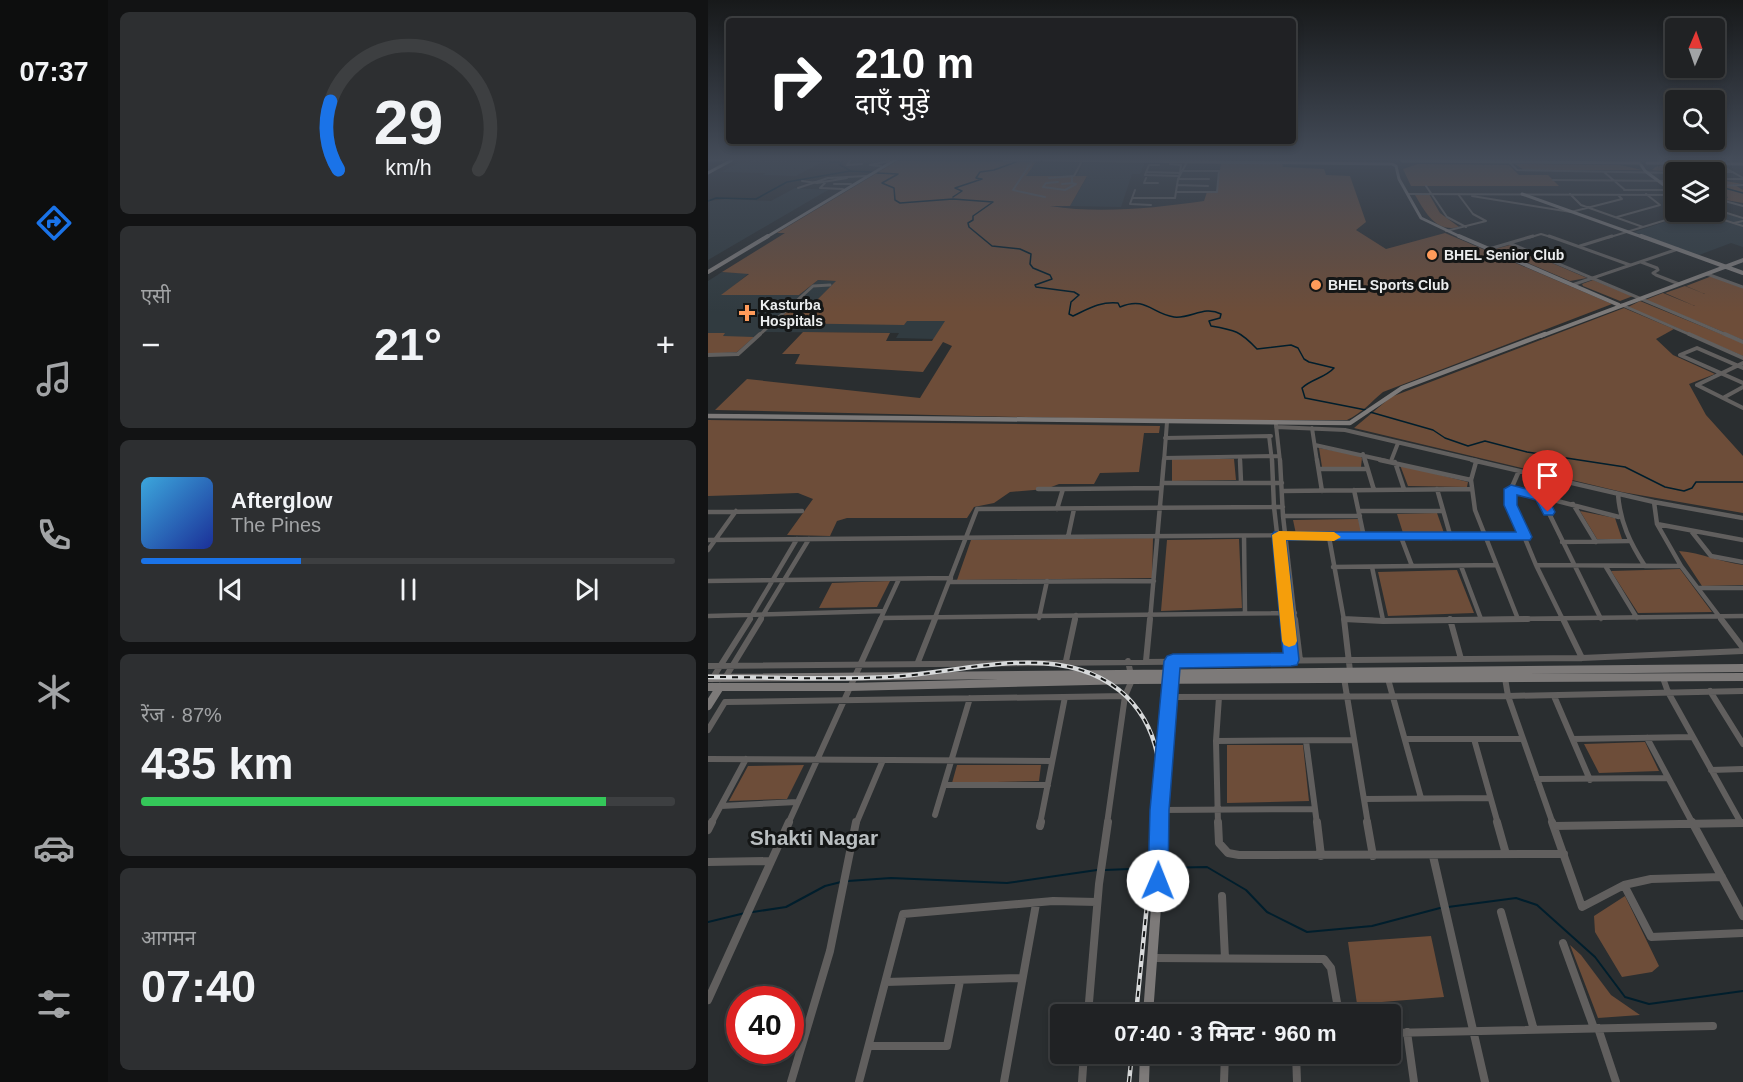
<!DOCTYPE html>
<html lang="hi">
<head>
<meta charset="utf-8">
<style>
  :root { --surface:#202224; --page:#2d2f31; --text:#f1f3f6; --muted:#a2a4a6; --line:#3d3f41; --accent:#1a73e8 }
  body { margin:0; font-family:Helvetica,"Noto Sans Devanagari",sans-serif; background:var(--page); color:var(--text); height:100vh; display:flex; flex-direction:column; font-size:22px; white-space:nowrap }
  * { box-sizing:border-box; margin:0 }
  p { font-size:20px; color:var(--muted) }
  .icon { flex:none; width:33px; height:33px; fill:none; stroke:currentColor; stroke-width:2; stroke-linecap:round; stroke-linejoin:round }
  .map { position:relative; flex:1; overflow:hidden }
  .drawer { display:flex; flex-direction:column; gap:12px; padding:12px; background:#121314; width:600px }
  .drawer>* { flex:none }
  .hud { position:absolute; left:18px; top:18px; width:570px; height:126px; border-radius:6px; box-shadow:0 3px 9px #0003,0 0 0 2px var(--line); background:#202124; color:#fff; overflow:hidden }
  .needle { width:39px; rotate:2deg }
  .tools { position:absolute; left:957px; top:18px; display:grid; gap:12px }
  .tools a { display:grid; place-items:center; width:60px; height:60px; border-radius:6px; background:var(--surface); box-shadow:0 3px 9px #0003,0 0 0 2px var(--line); font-size:30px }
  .speed { position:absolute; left:18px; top:986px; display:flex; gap:12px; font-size:30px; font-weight:700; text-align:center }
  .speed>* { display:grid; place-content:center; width:78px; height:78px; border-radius:50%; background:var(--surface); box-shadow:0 3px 9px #0003,0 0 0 2px var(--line); line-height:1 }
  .speed .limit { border:9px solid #d22; background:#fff; color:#111 }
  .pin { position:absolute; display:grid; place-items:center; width:51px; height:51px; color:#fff; margin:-62px -26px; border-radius:50% 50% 50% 0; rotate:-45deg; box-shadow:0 0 6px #0007 }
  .pin .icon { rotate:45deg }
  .me { position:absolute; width:66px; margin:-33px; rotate:1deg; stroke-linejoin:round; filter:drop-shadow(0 0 4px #0008) }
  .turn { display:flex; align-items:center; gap:21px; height:126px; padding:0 30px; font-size:27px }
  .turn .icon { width:78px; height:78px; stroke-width:2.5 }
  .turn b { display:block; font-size:42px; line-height:51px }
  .big { font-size:45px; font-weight:700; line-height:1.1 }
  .drawer .card { flex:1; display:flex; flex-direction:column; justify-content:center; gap:9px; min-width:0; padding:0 21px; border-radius:9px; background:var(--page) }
  .drawer .dial { align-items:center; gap:0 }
  .dial svg { height:156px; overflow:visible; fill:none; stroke:var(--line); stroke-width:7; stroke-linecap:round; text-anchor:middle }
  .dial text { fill:var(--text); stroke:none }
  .song { display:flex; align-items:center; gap:18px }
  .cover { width:72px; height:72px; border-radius:9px; background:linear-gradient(135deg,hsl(200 70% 55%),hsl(230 70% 35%)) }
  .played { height:6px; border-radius:3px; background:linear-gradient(90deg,var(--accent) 30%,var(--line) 30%) }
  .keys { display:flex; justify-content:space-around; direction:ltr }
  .heat { display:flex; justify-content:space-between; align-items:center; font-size:33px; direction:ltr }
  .charge { height:9px; border-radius:4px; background:linear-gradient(90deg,#34c759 87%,var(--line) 0) }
  .trip { position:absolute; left:342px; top:1004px; width:351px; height:60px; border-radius:6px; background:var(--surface); box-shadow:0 3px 9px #0003,0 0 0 2px var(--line); font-weight:700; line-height:60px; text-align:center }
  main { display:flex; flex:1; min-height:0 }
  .dock { display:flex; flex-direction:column; width:108px; justify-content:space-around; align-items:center; background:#0d0e0e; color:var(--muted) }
  .dock .icon { width:42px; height:42px }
  .dock .selected { color:var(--accent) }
  .dock b { font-size:27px; color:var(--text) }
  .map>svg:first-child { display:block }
  .built { fill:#313b40 }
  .green { fill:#6d4d39 }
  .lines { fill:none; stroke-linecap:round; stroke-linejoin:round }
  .stream-far1 { stroke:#001e2c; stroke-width:1.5 }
  .stream { stroke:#001e2c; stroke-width:2 }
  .street-far5 { stroke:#615f5e; stroke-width:2 }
  .street-far4 { stroke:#615f5e; stroke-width:3 }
  .street-far3 { stroke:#615f5e; stroke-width:4 }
  .street-far2 { stroke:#615f5e; stroke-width:4.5 }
  .street-far1 { stroke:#615f5e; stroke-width:6 }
  .street { stroke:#615f5e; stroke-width:8 }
  .secondary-far4 { stroke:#7d7a79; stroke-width:3 }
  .secondary-far3 { stroke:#7d7a79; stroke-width:4 }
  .secondary-far2 { stroke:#7d7a79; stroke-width:4.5 }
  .secondary-far1 { stroke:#7d7a79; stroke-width:8 }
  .secondary { stroke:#7d7a79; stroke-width:10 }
  .primary { stroke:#938f8d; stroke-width:3 }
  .rail-casing { stroke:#d8dadb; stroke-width:4.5 }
  .rail { stroke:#141616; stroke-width:2; stroke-dasharray:6; stroke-linecap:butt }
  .route { fill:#1a73e8; stroke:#114b97; stroke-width:1.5 }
  .slow { fill:#f59e0b }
  .poi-dot { fill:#ff9b5a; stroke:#141616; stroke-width:2 }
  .labels { text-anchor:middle; stroke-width:6; stroke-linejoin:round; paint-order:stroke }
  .far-poi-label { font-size:14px; font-weight:bold; fill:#eceeef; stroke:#141616; text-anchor:start }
  .near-neighbourhood-label { font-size:21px; font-weight:bold; fill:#babfc1; stroke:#141616 }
</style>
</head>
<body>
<main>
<nav class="dock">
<b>07:37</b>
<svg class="icon selected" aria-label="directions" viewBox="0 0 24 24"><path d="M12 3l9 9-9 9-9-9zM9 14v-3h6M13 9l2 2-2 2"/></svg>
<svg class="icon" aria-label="music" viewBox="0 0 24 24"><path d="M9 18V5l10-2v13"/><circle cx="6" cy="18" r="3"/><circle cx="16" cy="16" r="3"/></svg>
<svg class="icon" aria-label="phone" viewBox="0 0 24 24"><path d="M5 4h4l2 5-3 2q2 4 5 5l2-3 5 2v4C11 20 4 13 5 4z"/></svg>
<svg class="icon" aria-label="climate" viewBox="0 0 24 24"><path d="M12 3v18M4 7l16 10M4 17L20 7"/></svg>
<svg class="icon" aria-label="car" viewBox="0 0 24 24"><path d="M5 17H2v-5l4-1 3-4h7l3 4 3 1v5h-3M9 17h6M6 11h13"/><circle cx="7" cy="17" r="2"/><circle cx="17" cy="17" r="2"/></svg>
<svg class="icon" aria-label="filters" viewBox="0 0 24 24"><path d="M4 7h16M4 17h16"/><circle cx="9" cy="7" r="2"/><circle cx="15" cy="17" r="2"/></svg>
</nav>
<section class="drawer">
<div class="card dial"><svg viewBox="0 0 100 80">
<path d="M14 69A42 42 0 1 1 86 69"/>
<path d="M14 69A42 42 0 0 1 10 34" stroke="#1a73e8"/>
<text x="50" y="56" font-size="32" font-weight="700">29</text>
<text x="50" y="72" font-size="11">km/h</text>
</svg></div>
<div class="card"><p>एसी</p>
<div class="heat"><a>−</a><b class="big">21°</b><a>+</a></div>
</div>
<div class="card">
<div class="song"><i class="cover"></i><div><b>Afterglow</b><p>The Pines</p></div></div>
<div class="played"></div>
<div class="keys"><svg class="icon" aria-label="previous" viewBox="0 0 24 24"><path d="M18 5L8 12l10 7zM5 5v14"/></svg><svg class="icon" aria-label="pause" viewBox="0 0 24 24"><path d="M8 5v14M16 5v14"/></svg><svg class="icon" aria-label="next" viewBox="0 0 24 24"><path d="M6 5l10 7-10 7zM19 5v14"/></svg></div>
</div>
<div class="card"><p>रेंज · 87%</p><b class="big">435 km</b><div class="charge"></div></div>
<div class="card"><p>आगमन</p><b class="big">07:40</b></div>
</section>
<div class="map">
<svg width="1035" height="1082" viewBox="0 0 1035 1082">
  <rect width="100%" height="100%" fill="#2a2e30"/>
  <path class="built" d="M45 160H50L116 161 88 176 55 175 58 173 13 172 30 163H40Z
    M328 162H373L365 176H317Z
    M376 162H437L432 174H424L413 207 362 206 379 177 369 176Z
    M87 188 120 190 0 260 2 201 18 199 63 201Z
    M1007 210 1035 219V247L1023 243 991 255 926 232 987 212Z
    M14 272 41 273 15 295H91L110 280 129 281 103 306 199 321H238L226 339 188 338 191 333 51 332 29 352 0 354V281Z"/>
  <path class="green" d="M189 161 328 162 318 176H379L362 206H342C392 214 446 208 496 201L499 192H509L513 162 574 163 575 167 616 169 618 175 642 176 658 222 648 230 678 249 737 233 904 304 675 392C663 402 654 413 639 420H446L7 410 39 379 212 398 244 346 235 342 215 372 87 364 92 354H74L95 332 182 333 178 341H224L237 321H199L196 325 67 323 86 305 103 306 128 281 110 280 91 295H13L41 274 14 272 77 233H69Z
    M710 164 801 165 811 175H840L851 186H703L695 169Z
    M807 164 912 165 934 170H816Z
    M960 164H1011L1021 171 968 172 944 170 947 167Z
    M1007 179 1034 184H1025L1035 190V203L1018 200 1020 197 1007 193Z
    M721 194 732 213 751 227C728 233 717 212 707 195Z
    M802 245 879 278 862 281 787 249Z
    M1004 276 1035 288V340L937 300 955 293 987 306 957 293 977 286 997 294 978 286Z
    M885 280 925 296 912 301 875 286 874 284Z
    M932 301 1035 343V356L920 307Z
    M916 308 966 329 948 339 965 355 1007 374 981 384 998 415 1035 456V513L914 492 646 428 683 397Z
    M0 333H17L15 336 46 337 29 352 0 354Z
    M0 420 452 426 451 433H436L431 472 392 473 386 484H351L338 489 302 492 286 503 266 507 259 518H139L129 521 122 536 79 535 105 499 90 493 0 496Z
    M611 448 650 455 654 458 653 467H614Z
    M464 459H526L528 480 464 481Z
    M692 465 760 482 759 487 700 486Z
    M872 511 907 518 914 539H889Z
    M729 513 736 533H695L689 514Z
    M650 519 655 534H588L585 520Z
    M445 538 444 578 249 580 263 540Z
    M531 539 534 608 453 611 459 540Z
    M971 551C994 553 1012 562 1035 565V585L994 586Z
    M972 569 1004 612 930 613 903 571Z
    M749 570 766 613 680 616 670 572Z
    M182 581 169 607 111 608 124 583Z
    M937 742 951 771 891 773 876 744Z
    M519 745H595L601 801 519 803Z
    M96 765 79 799 21 801 40 766Z
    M249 765H333L331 781 244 783Z
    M917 896 951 966 944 972 914 977 887 932 886 916Z
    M723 936 736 997 649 1004 640 942Z
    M862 945 873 955 903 995 932 1015 890 1018Z"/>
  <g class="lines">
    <path class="stream-far1" d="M52 160 117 161
      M135 160 132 165 143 171
      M121 162H132
      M957 167 976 172
      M169 173 190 174 174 183 186 188 187 200 192 203 245 199 285 202 265 216V220L260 223 261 227 284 246 312 249 323 254 322 264 325 268 342 275 344 279 327 285 328 287 366 292 371 295 363 302 361 314 365 316C380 309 393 301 410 303L412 307C438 296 444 314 466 317 483 319 496 305 513 314L512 318 501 321 503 326C527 330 532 331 549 349L583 345 590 348 596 359 601 362 626 368C617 378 603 379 594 388L597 398 658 410
      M1013 187 1035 193
      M245 197 254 191 247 188 274 179 268 178 272 172 286 170 308 162
      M0 201 8 198 48 199 79 182 142 171 164 172
      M662 412 725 430 737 438 760 446 777 441 819 452 917 467 957 487 976 491 984 488 988 482H1035"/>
    <path class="stream" d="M454 868 499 867 538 890 559 912 599 932 664 926 732 908
      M397 870 446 868
      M140 881 183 878 299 883 389 870
      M740 907 808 898 829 905 887 957 917 997 941 1004 1035 991
      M45 912 78 907 117 886 133 882
      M0 922 37 913"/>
    <path class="street-far5" d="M143 160 139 165 154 164
      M325 160 305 190 337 197
      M0 161 15 160
      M801 162 809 170 968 173
      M451 165H441L437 175 471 176 472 173
      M1012 165 1035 178
      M173 166 162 165 181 161
      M438 172 472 173 473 165 462 164
      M896 172 917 190
      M988 172H1025
      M341 178 366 176 374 161
      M438 178 436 183H450
      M470 179H501
      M1006 179H1035
      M845 180 968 181
      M94 181 109 183 139 178
      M350 182 338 183 335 187 357 190 368 184 364 183V177
      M117 183 112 188 135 189
      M126 184H143
      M354 184 364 183
      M469 185 500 186
      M718 186 739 217 758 227
      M1006 186 1035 185
      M90 188 120 178 158 176
      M427 190 422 204 443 205
      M916 190H962
      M468 192H509L511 171H476
      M699 194 968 195
      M862 194 873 205 935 227
      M764 196 863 212 914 199 910 195
      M425 198H467L470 179 480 160
      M1006 198 1035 206
      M1006 205 1018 201
      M1006 209 1035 218
      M1006 212 997 214 1035 226
      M909 217 952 205 938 194
      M1026 223 1035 221
      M738 231 778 221 765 214 750 194
      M820 238 833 234 846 238
      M899 238 984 212"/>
    <path class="street-far4" d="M841 236 922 265
      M801 243 1021 336
      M872 246 904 236
      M781 249 825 236
      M933 262 949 268 950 270 945 273 948 275 971 284
      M999 274 1035 287
      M864 285 970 249
      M914 305 985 336
      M50 336 105 286 122 285"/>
    <path class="street-far3" d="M981 334 1035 358
      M1017 334 1035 342
      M0 355 30 354 52 334
      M1035 368 989 348 972 355 1035 383
      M989 385 1035 408
      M989 385 1035 363
      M1015 398 1035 387
      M568 425 572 461
      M568 427 637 430 770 461
      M604 428 609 461
      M561 436 564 461
      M457 438 563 436
      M607 445 679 461
      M655 454 657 461
      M532 457V461
      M456 458 571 456
      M456 461 459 422
      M683 461 690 443"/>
    <path class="street-far2" d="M532 460 533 482
      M564 460 566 507 579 620
      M572 460 575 516 587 620
      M609 460 614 491
      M657 460 666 490
      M672 460 763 480
      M764 460 946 502 1035 518
      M687 462 696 489
      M768 462 763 480 767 510 810 619
      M611 469H659
      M811 471 803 489V505L828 565 855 620
      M454 483H574
      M330 489H355
      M729 489 743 538
      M803 489 911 517
      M646 490 656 537
      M575 491 763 489
      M910 494C912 522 922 543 937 566
      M833 497 893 619
      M946 502 949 524 973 566 1014 620
      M865 504 888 542
      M349 509 355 489 453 488
      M651 511H735
      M0 512 94 511
      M575 516H652
      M949 524 1035 540
      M984 532 1003 556 1035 562
      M536 536 537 613
      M360 537 366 509
      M621 537 636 620
      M693 537 704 566
      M0 540 579 535 817 537
      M854 542 921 541
      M0 550 28 511
      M828 565 973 566
      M753 566 773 619
      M625 567 788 565
      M664 567 675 620
      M898 567 929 618
      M0 581 243 578
      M241 582 446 581
      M990 588H1035
      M0 616 176 611
      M173 618 587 613
      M331 618 339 581
      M636 619 665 620
      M41 620 89 539
      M52 620 101 539
      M172 620 191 579
      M226 620 269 509 575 507
      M367 620 368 615
      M442 620 456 460
      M712 620 1035 616"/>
    <path class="street-far1" d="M579 619 583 660
      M587 619 592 660
      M636 619 642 671
      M636 619 675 621 820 619
      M742 619 753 659
      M855 619 874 658
      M1013 619 1035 648
      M358 661 367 619
      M438 661 442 619
      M210 662 227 619
      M0 666 874 658 1035 651
      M17 678 53 619
      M636 678 660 824
      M797 678 800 696 845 824
      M955 678 960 692 1033 823
      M4 679 42 619
      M680 679 713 798
      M1002 691 1035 744
      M846 696 882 780
      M461 697 800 696 1035 691
      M0 730 17 702 417 696
      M939 738 985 824
      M697 739H815
      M766 739 790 824
      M865 739 985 737
      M508 741 646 740
      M598 741 609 824
      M0 759 344 761
      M1003 770 1035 769
      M829 779 960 778
      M236 785H340
      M656 799 782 798
      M13 806 89 802
      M452 810 606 809
      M227 815 262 698
      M3 824 38 759
      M80 824 173 619
      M148 824 175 760
      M332 824 357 697
      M399 824 417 696 424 680 420 661
      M510 824 508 741 511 697
      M990 824 1035 823"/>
    <path class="street" d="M510 822 511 843 520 853 531 855 856 854
      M609 822 613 856
      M659 822 665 856
      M789 822 798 854
      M844 822 874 907 916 885 943 879 1014 877
      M984 822 1035 916
      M332 826 333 822
      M846 826 1035 823
      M0 830 4 822
      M725 856 777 1082
      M0 862 62 861
      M916 885 943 937 1035 933
      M514 896 517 958
      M793 912 826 1030
      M855 943 886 1028
      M445 958 616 959 623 968 631 1014
      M178 982 314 978
      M0 1000 81 822
      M380 1014 391 884 400 822
      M890 1028 908 1082
      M699 1032 706 1082
      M682 1033 1005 1026
      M161 1046H239L252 981
      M588 1053 589 1082
      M83 1082 122 951 148 822
      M151 1082 195 914 345 901 389 902
      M296 1082 328 904
      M374 1082 376 1053
      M516 1082 517 1053"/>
    <path class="secondary-far4" d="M296 160H332
      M336 160 682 164
      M694 161 931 163
      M939 163 1035 164
      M684 164 688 166 691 179 713 218 755 238
      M933 165 937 171 968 194
      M814 194 937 238
      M57 238 187 160"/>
    <path class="secondary-far3" d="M751 236 911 305
      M933 236 1035 273
      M0 272 60 236
      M833 336 1035 260"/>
    <path class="secondary-far2" d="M0 416 642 423 694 388 837 334"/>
    <path class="secondary-far1" d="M0 678 1035 668
      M0 687H141L424 680 1035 677
      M0 706 12 687
      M452 824 465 661"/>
    <path class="secondary" d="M440 1014 450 881 452 822
      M436 1082 437 1053"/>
    <path class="primary" d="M0 173 24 160"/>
    <defs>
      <path id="rail" d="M0 677C61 677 122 680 182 677 258 673 357 637 419 697 441 719 450 745 452 775L428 1014
        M421 1082 424 1053"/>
    </defs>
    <use href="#rail" class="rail-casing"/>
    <use href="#rail" class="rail"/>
  </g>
  <linearGradient id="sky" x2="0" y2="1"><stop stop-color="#17191a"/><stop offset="0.51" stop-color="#444c59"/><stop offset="1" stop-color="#444c59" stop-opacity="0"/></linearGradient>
  <rect width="1035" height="312" fill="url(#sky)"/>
  <path class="route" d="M803 485 838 494 847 512 845 515H836L828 500 809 495V505L824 537 822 540H578L591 660 589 665 583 666 472 668 461 810 460 881 457 888 450 891 443 888 440 881 442 810 456 661 459 656 465 654 575 653 564 535 566 532H808L796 505V489Z"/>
  <path class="slow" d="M571 531 626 532 633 537 626 541 578 540 589 641 587 645 581 647 576 645 574 641 564 535Z"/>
  <g class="poi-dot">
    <circle cx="724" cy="255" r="6"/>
    <circle cx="608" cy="285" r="6"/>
    <path d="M36 304h6v6h6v6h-6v6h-6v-6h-6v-6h6z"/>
  </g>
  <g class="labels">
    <g class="far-poi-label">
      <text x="736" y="260">BHEL Senior Club</text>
      <text x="620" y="290">BHEL Sports Club</text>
      <text x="52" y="310">Kasturba<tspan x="52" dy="16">Hospitals</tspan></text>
    </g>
    <g class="near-neighbourhood-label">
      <text x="106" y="845">Shakti Nagar</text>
    </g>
  </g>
</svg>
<div class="tools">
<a><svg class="needle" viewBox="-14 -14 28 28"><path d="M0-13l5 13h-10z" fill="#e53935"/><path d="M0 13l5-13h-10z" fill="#a2a4a6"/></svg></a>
<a><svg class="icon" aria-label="search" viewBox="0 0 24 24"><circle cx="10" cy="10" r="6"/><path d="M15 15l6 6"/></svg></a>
<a><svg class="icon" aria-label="layers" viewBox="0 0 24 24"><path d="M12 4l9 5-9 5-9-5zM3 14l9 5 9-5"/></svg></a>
</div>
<div class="speed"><div class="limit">40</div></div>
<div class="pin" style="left:840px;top:512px;background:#d93025"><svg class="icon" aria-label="arrive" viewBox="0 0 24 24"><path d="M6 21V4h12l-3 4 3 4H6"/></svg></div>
<svg class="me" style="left:450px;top:881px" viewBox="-20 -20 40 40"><circle r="19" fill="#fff"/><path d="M0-13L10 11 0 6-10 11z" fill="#1a73e8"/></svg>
<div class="trip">07:40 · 3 मिनट · 960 m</div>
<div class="hud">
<div class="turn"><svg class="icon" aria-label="right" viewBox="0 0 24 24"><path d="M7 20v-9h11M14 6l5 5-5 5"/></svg><div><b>210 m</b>दाएँ मुड़ें</div></div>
</div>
</div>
</main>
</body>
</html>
